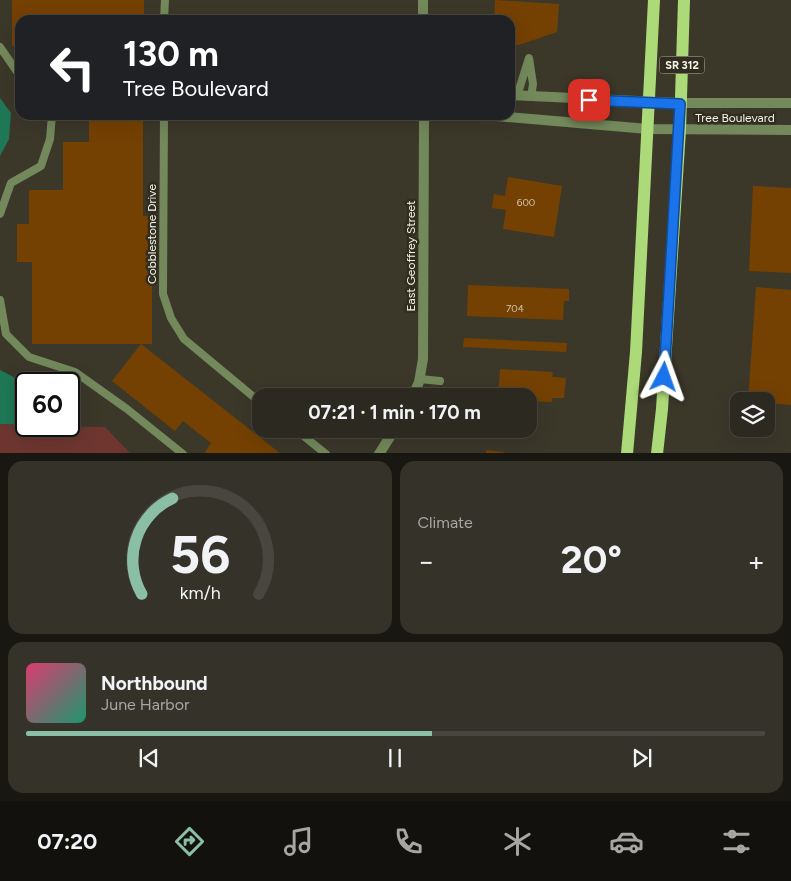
<!DOCTYPE html>
<html lang="en">
<head>
<meta charset="utf-8">
<style>
  :root { --surface:#2c2a20; --page:#343229; --text:#f1f3f6; --muted:#a6a7a5; --line:#48463e; --accent:#8abfa5 }
  body { margin:0; font-family:Figtree,sans-serif; background:var(--page); color:var(--text); height:100vh; display:flex; flex-direction:column; font-size:19px; white-space:nowrap }
  * { box-sizing:border-box; margin:0 }
  p { font-size:16px; color:var(--muted) }
  .icon { flex:none; width:28px; height:28px; fill:none; stroke:currentColor; stroke-width:2; stroke-linecap:round; stroke-linejoin:round }
  .map { position:relative; height:453px; overflow:hidden }
  .drawer { display:flex; flex-direction:column; gap:8px; padding:8px; background:#181712; flex:1 }
  .drawer>* { flex:none }
  .top-card { position:absolute; left:15px; top:15px; width:500px; height:105px; border-radius:15px; box-shadow:0 5px 20px #0002,0 0 0 1px var(--line); background:#202124; color:#fff; overflow:hidden }
  .controls { position:absolute; left:730px; top:392px; display:grid; gap:10px }
  .controls a { display:grid; place-items:center; width:45px; height:45px; border-radius:10px; background:var(--surface); box-shadow:0 5px 20px #0002,0 0 0 1px var(--line); font-size:25px }
  .speed { position:absolute; left:15px; top:372px; display:flex; gap:10px; font-size:25px; font-weight:700; text-align:center }
  .speed>* { display:grid; place-content:center; width:65px; height:65px; border-radius:50%; background:var(--surface); box-shadow:0 5px 20px #0002,0 0 0 1px var(--line); line-height:1 }
  .speed .limit { border:2px solid #111; border-radius:8px; background:#fff; color:#111 }
  .pin { position:absolute; display:grid; place-items:center; width:42px; height:42px; color:#fff; margin:-21px; border-radius:10px; box-shadow:0 2px 8px #0006 }
  .me { position:absolute; width:55px; margin:-28px; rotate:4deg; stroke-linejoin:round; filter:drop-shadow(0 0 4px #0008) }
  .turn { display:flex; align-items:center; gap:18px; height:105px; padding:0 25px; font-size:22px }
  .turn .icon { width:65px; height:65px; stroke-width:2.5 }
  .turn b { display:block; font-size:35px; line-height:42px }
  .big { font-size:38px; font-weight:700; line-height:1.1 }
  .drawer .tile { flex:1; display:flex; flex-direction:column; justify-content:center; gap:8px; min-width:0; padding:0 18px; border-radius:15px; background:var(--page) }
  .drawer .dial { align-items:center; gap:0 }
  .dial svg { height:130px; overflow:visible; fill:none; stroke:var(--line); stroke-width:7; stroke-linecap:round; text-anchor:middle }
  .dial text { fill:var(--text); stroke:none }
  .song { display:flex; align-items:center; gap:15px }
  .cover { width:60px; height:60px; border-radius:8px; background:linear-gradient(135deg,hsl(340 70% 55%),hsl(160 70% 35%)) }
  .played { height:5px; border-radius:2px; background:linear-gradient(90deg,var(--accent) 55%,var(--line) 55%) }
  .keys { display:flex; justify-content:space-around; direction:ltr }
  .heat { display:flex; justify-content:space-between; align-items:center; font-size:28px; direction:ltr }
  .drawer .tiles { flex:1; display:grid; gap:8px; grid-template-columns:1fr 1fr }
  .tile:last-child { grid-column:span 2 }
  .trip { position:absolute; left:252px; top:388px; width:285px; height:50px; border-radius:15px; background:var(--surface); box-shadow:0 5px 20px #0002,0 0 0 1px var(--line); font-weight:700; line-height:50px; text-align:center }
  .tabs { display:flex; height:80px; justify-content:space-around; align-items:center; background:#12110d; color:var(--muted) }
  .tabs .icon { width:35px; height:35px }
  .tabs .on { color:var(--accent) }
  .tabs b { font-size:22px; color:var(--text) }
  .map>svg:first-child { display:block }
  .green { fill:#6f3630 }
  .water { fill:#1e7856 }
  .building { fill:#754102 }
  .lines { fill:none; stroke-linecap:round; stroke-linejoin:round }
  .lane { stroke:#73895b; stroke-width:8 }
  .street { stroke:#73895b; stroke-width:10 }
  .primary { stroke:#adda79; stroke-width:12 }
  .route-casing { stroke:#114b97; stroke-width:12 }
  .route { stroke:#1a73e8; stroke-width:9 }
  .labels { text-anchor:middle; stroke-width:5; stroke-linejoin:round; paint-order:stroke }
  .number-label { font-size:10px; fill:#d5c6b0 }
  .shield { fill:#312e20; stroke:#bab8ad; stroke-width:1 }
  .shield-label { font-size:11px; font-weight:bold; fill:#f5f3ea }
  .street-label { font-size:12px; fill:#f5f3ea; stroke:#312e20 }
</style>
</head>
<body>
<div class="map">
<svg width="791" height="454" viewBox="0 0 791 454">
  <rect width="100%" height="100%" fill="#3b382a"/>
  <path class="green" d="M0 424 26 426 105 427 130 453H0Z"/>
  <path class="water" d="M0 98 11 113 9 139 0 156Z
    M0 370 27 384 26 425 0 424Z"/>
  <path class="building" d="M12 0H144V20H20V46H12Z
    M495 0 559 4 557 32 519 45 510 44V20H494Z
    M89 115H143V216H152V344H141L281 454H204L211 443 183 421 175 431 112 381 141 344H32V262H17V224H29V190H63V142H89Z
    M508 177 562 186 554 237 503 229 506 210 492 208 494 194 505 196Z
    M753 186 791 188V273L749 271Z
    M468 285 569 289V301H564L563 320 467 316Z
    M756 287 791 290V405L766 403V401H748Z
    M464 338 567 343 566 352 463 347Z
    M500 369 553 372 552 377 566 378 564 398H552V402L529 401V396H498Z
    M486 450 504 452 503 454H486Z"/>
  <g class="lines">
    <path class="lane" d="M164 20 165 0
      M0 47 20 76
      M517 96 529 58 533 84 531 97
      M164 115 163 294 171 318 184 339 261 403
      M0 214 11 183 41 166 50 139 52 115
      M0 300 6 334 29 357 75 372 127 409 183 454
      M420 379 440 381
      M295 429 326 454"/>
    <path class="street" d="M423 0V20
      M510 95 680 103H791
      M485 115 648 129 791 130
      M413 396 419 382 423 359 424 115
      M379 454 395 429"/>
    <path class="primary" d="M627 454 636 352 654 0
      M657 454 662 409 680 130 684 0"/>
  </g>
  <g class="lines">
    <defs>
      <path id="route" d="M589 100 680 104 664 377"/>
    </defs>
    <use href="#route" class="route-casing"/>
    <use href="#route" class="route"/>
  </g>
  <g class="labels">
    <g class="number-label">
      <text x="526" y="206">600</text>
      <text x="515" y="312">704</text>
    </g>
    <rect class="shield" x="659.5" y="56.5" width="45" height="17" rx="4"/>
    <g class="shield-label">
      <text x="682" y="69">SR 312</text>
    </g>
    <g class="street-label">
      <text x="735" y="122">Tree Boulevard</text>
      <text transform="translate(152 234) rotate(-90)" y="4">Cobblestone Drive</text>
      <text transform="translate(411 256) rotate(-90)" y="4">East Geoffrey Street</text>
    </g>
  </g>
</svg>
<div class="controls">
<a><svg class="icon" aria-label="layers" viewBox="0 0 24 24"><path d="M12 4l9 5-9 5-9-5zM3 14l9 5 9-5"/></svg></a>
</div>
<div class="speed"><div class="limit">60</div></div>
<div class="pin" style="left:589px;top:100px;background:#d93025"><svg class="icon" aria-label="arrive" viewBox="0 0 24 24"><path d="M6 21V4h12l-3 4 3 4H6"/></svg></div>
<svg class="me" style="left:664px;top:377px" viewBox="-20 -20 40 40"><path d="M0-17L14 15 0 8-14 15z" fill="#1a73e8" stroke="#fff" stroke-width="4"/></svg>
<div class="trip">07:21 · 1 min · 170 m</div>
<div class="top-card">
<div class="turn"><svg class="icon" aria-label="left" viewBox="0 0 24 24"><path d="M17 20v-9H6M10 6l-5 5 5 5"/></svg><div><b>130 m</b>Tree Boulevard</div></div>
</div>
</div>
<section class="drawer">
<div class="tiles">
<div class="tile dial"><svg viewBox="0 0 100 80">
<path d="M14 69A42 42 0 1 1 86 69"/>
<path d="M14 69A42 42 0 0 1 33 10" stroke="#8abfa5"/>
<text x="50" y="56" font-size="32" font-weight="700">56</text>
<text x="50" y="72" font-size="11">km/h</text>
</svg></div>
<div class="tile"><p>Climate</p>
<div class="heat"><a>−</a><b class="big">20°</b><a>+</a></div>
</div>
<div class="tile">
<div class="song"><i class="cover"></i><div><b>Northbound</b><p>June Harbor</p></div></div>
<div class="played"></div>
<div class="keys"><svg class="icon" aria-label="previous" viewBox="0 0 24 24"><path d="M18 5L8 12l10 7zM5 5v14"/></svg><svg class="icon" aria-label="pause" viewBox="0 0 24 24"><path d="M8 5v14M16 5v14"/></svg><svg class="icon" aria-label="next" viewBox="0 0 24 24"><path d="M6 5l10 7-10 7zM19 5v14"/></svg></div>
</div>
</div>
</section>
<nav class="tabs">
<b>07:20</b>
<svg class="icon on" aria-label="directions" viewBox="0 0 24 24"><path d="M12 3l9 9-9 9-9-9zM9 14v-3h6M13 9l2 2-2 2"/></svg>
<svg class="icon" aria-label="music" viewBox="0 0 24 24"><path d="M9 18V5l10-2v13"/><circle cx="6" cy="18" r="3"/><circle cx="16" cy="16" r="3"/></svg>
<svg class="icon" aria-label="phone" viewBox="0 0 24 24"><path d="M5 4h4l2 5-3 2q2 4 5 5l2-3 5 2v4C11 20 4 13 5 4z"/></svg>
<svg class="icon" aria-label="climate" viewBox="0 0 24 24"><path d="M12 3v18M4 7l16 10M4 17L20 7"/></svg>
<svg class="icon" aria-label="car" viewBox="0 0 24 24"><path d="M5 17H2v-5l4-1 3-4h7l3 4 3 1v5h-3M9 17h6M6 11h13"/><circle cx="7" cy="17" r="2"/><circle cx="17" cy="17" r="2"/></svg>
<svg class="icon" aria-label="filters" viewBox="0 0 24 24"><path d="M4 7h16M4 17h16"/><circle cx="9" cy="7" r="2"/><circle cx="15" cy="17" r="2"/></svg>
</nav>
</body>
</html>
